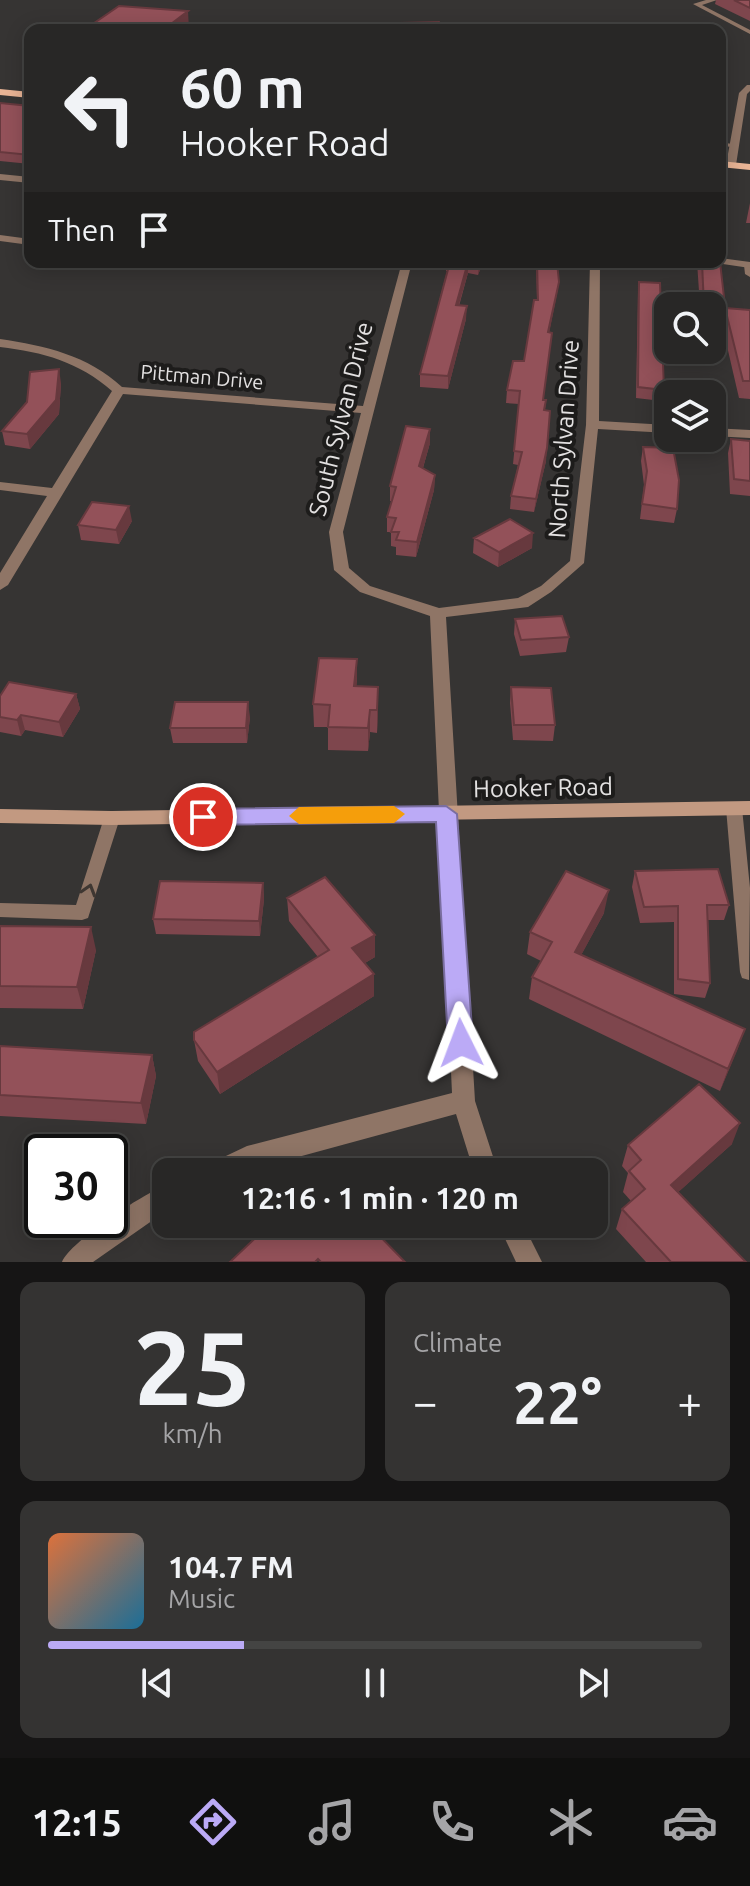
<!DOCTYPE html>
<html lang="en">
<head>
<meta charset="utf-8">
<style>
  :root { --surface:#282726; --page:#343332; --text:#f1f3f6; --muted:#a5a5a7; --line:#444443; --accent:#bbaaf6 }
  body { margin:0; font-family:Ubuntu,sans-serif; background:var(--page); color:var(--text); height:100vh; display:flex; flex-direction:column; font-size:30px; white-space:nowrap }
  * { box-sizing:border-box; margin:0 }
  p { font-size:26px; color:var(--muted) }
  .icon { flex:none; width:44px; height:44px; fill:none; stroke:currentColor; stroke-width:2; stroke-linecap:round; stroke-linejoin:round }
  .map { position:relative; height:1262px; overflow:hidden }
  .details { display:flex; flex-direction:column; gap:20px; padding:20px; background:#161515; flex:1 }
  .details>* { flex:none }
  .banner { position:absolute; left:24px; top:24px; width:702px; height:244px; border-radius:16px; box-shadow:0 4px 20px #0003,0 0 0 2px var(--line); background:#282726; color:var(--text); overflow:hidden }
  .controls { position:absolute; left:654px; top:292px; display:grid; gap:16px }
  .controls a { display:grid; place-items:center; width:72px; height:72px; border-radius:16px; background:var(--surface); box-shadow:0 4px 20px #0003,0 0 0 2px var(--line); font-size:40px }
  .speed { position:absolute; left:24px; top:1134px; display:flex; gap:16px; font-size:40px; font-weight:700; text-align:center }
  .speed>* { display:grid; place-content:center; width:104px; height:104px; border-radius:50%; background:var(--surface); box-shadow:0 4px 20px #0003,0 0 0 2px var(--line); line-height:1 }
  .speed .limit { border:4px solid #111; border-radius:12px; background:#fff; color:#111 }
  .pin { position:absolute; display:grid; place-items:center; width:68px; height:68px; color:#fff; margin:-34px; border:4px solid #fff; border-radius:50%; box-shadow:0 2px 8px #0007 }
  .me { position:absolute; width:88px; margin:-44px; rotate:357deg; stroke-linejoin:round; filter:drop-shadow(0 0 6px #0008) }
  .turn { display:flex; align-items:center; gap:28px; height:168px; padding:0 24px; font-size:36px }
  .turn .icon { width:104px; height:104px; stroke-width:2.5 }
  .turn b { display:block; font-size:56px; line-height:68px }
  .then { display:flex; align-items:center; height:76px; padding:0 24px; background:#0003; gap:16px; font-size:30px }
  .big { font-size:60px; font-weight:700; line-height:1.1 }
  .details .card { flex:1; display:flex; flex-direction:column; justify-content:center; gap:12px; min-width:0; padding:0 28px; border-radius:16px; background:var(--page) }
  .details .dial { align-items:center; gap:0 }
  .dial b { font-size:104px; line-height:1 }
  .song { display:flex; align-items:center; gap:24px }
  .cover { width:96px; height:96px; border-radius:12px; background:linear-gradient(135deg,hsl(20 70% 55%),hsl(200 70% 35%)) }
  .played { height:8px; border-radius:4px; background:linear-gradient(90deg,var(--accent) 30%,var(--line) 30%) }
  .keys { display:flex; justify-content:space-around; direction:ltr }
  .heat { display:flex; justify-content:space-between; align-items:center; font-size:44px; direction:ltr }
  .details .tiles { flex:1; display:grid; gap:20px; grid-template-columns:1fr 1fr }
  .card:last-child { grid-column:span 2 }
  .trip { position:absolute; left:152px; top:1158px; width:456px; height:80px; border-radius:16px; background:var(--surface); box-shadow:0 4px 20px #0003,0 0 0 2px var(--line); font-weight:700; line-height:80px; text-align:center }
  .tab-bar { display:flex; height:128px; justify-content:space-around; align-items:center; background:#10100f; color:var(--muted) }
  .tab-bar .icon { width:56px; height:56px }
  .tab-bar .on { color:var(--accent) }
  .tab-bar b { font-size:36px; color:var(--text) }
  .map>svg:first-child { display:block }
  .lines { fill:none; stroke-linecap:round; stroke-linejoin:round }
  .service { fill:#8f7566; fill-rule:evenodd }
  .minor { fill:#8f7566; fill-rule:evenodd }
  .secondary { fill:#c29981; fill-rule:evenodd }
  .primary { fill:#e9b495; fill-rule:evenodd }
  .wall { fill:#7e464d }
  .shaded-wall { fill:#67393e }
  .building { fill:#935159; stroke:#67393e; stroke-width:2 }
  .oneway { stroke:#3f3732 }
  .route { fill:#bbaaf6; stroke:#7a6ea0; stroke-width:2 }
  .slow { fill:#f59e0b }
  .labels { text-anchor:middle; stroke-width:8; stroke-linejoin:round; paint-order:stroke }
  .far-street-label { font-size:20px; fill:#e3e1e1; stroke:#1d1c1b }
  .street-label { font-size:24px; fill:#e3e1e1; stroke:#1d1c1b }
</style>
</head>
<body>
<div class="map">
<svg width="750" height="1262" viewBox="0 0 750 1262">
  <rect width="100%" height="100%" fill="#363433"/>
  <g class="lines">
    <path class="service" d="M706 0H717L702 5 750 30V34L693 4Z
      M720 142 738 145 734 147 720 146Z
      M750 262V277L745 274 744 265Z
      M734 802 740 804 742 808 750 888 749 980 742 978 740 972 726 808 728 804Z
      M112 812 118 814 120 818 88 918 82 920 0 917V903L76 905 104 818 106 814Z"/>
    <path class="minor" d="M747 85H750V91L747 94 736 165 731 168 726 165 739 93Z
      M0 174 30 177V183L0 180Z
      M0 235 30 239V245L0 241Z
      M720 258 750 262V268L716 263 720 262Z
      M402 262H412L343 532 349 568 370 586 439 608 518 598 541 586 570 561 586 425 590 262H600L599 421 668 425V433L598 429 584 563 551 592 528 607 446 617 475 1101 498 1172H474L456 1114 243 1172H205L209 1164 247 1146 452 1093 430 616 360 592 334 570 329 532 361 413 123 394 8 585 0 590V573L47 496 0 490V482L52 488 112 391C79 362 43 352 0 347V339C46 346 87 355 122 387L363 406Z
      M712 428 750 430V438L712 436Z
      M166 1185V1211L93 1262H62C71 1241 143 1194 166 1185Z
      M498 1224H523L542 1262H516Z"/>
    <path class="secondary" d="M750 801V815L112 825 0 823V809L112 811Z"/>
    <path class="primary" d="M0 89 30 92V98L0 95Z
      M720 161 750 164V170L720 167Z"/>
  </g>
  <path class="wall" d="M716 0H750V21L715 4Z
    M0 103 30 106V164L0 161Z
    M750 203V223H746Z
    M446 262H483L478 275 468 273 459 306 466 319 448 389 420 387V374L447 271H446Z
    M536 262H557L559 282 549 332 543 400H546L545 410 546 461 534 512 510 509 511 496 518 465 513 464 519 404 506 403 507 390 524 361 537 300Z
    M697 262H720L725 308 750 310V399L739 398 723 329 722 334 712 333V306H700Z
    M639 282 664 390 662 401 636 398 638 292Z
    M61 383 59 414 30 449 5 445 2 431Z
    M731 439 750 441V496L730 494 728 453Z
    M430 443 423 468 435 475 434 490 416 557 396 555V547L391 546V532H387V517L392 501H390V486Z
    M643 447 677 509 674 523 640 519 644 485 641 461Z
    M132 521 119 544 81 540 78 525Z
    M474 538 532 548 498 567 473 553Z
    M515 619 569 637 566 652 520 656 514 634Z
    M357 686 378 709 377 733 370 732 368 751 328 750V727H314L313 704Z
    M511 687 555 725 553 741 513 740 510 703Z
    M76 694 80 709 63 737 25 730 21 736 0 732V696Z
    M250 717 247 743H173L170 728Z
    M635 871 729 905 724 920H708L710 983 705 998 674 994V922L640 923 632 887Z
    M263 883 264 899 260 936 156 934 153 919Z
    M287 898 375 957 365 963 374 996 220 1094 198 1061 194 1040 318 957 289 921Z
    M604 913 581 955 745 1029 720 1091 529 999 532 977 541 961 527 954 530 932Z
    M0 926 96 950 83 1009 0 1008Z
    M0 1046 152 1055 156 1076 146 1124 0 1116Z
    M732 1144 678 1192 746 1262H646L616 1229 622 1209 631 1201 623 1192 628 1173 622 1166 628 1145Z"/>
  <path class="shaded-wall" d="M188 11 189 29 188 30H163Z
    M468 262V273L455 318 456 305Z
    M483 262 478 275 479 263Z
    M559 282 557 294 547 344 548 332Z
    M467 306 466 319 448 389V376Z
    M59 369 61 383 59 414 30 449 27 434Z
    M430 429V443L419 481V466Z
    M547 448 546 461 534 512 536 499Z
    M435 475 434 490 416 557 417 542Z
    M129 506 132 521 119 544 116 530Z
    M533 533 532 548 498 567 499 552Z
    M357 659V682L355 708 354 686Z
    M378 687V709L377 733V710Z
    M76 694 80 709 63 737 59 722Z
    M248 702 250 717 247 743 246 728Z
    M370 710V732L368 751V728Z
    M21 715 25 730 21 736 17 720Z
    M263 883 264 899 260 936 259 921Z
    M609 890 604 913 571 974 575 952Z
    M91 927 96 950 83 1009 77 987Z
    M375 935V957L353 970 352 948Z
    M374 974V996L220 1094 217 1072Z
    M745 1029 737 1051 720 1091 728 1069Z
    M152 1055 156 1076 146 1124 141 1103Z
    M740 1123 732 1144 664 1205 671 1185Z"/>
  <path class="building" d="M734 0H750V8Z
    M119 6 188 11 163 30H84Z
    M439 22 442 30H364L362 24Z
    M0 103 30 106V155L0 152Z
    M450 262H468L456 305 467 306 448 376 420 374Z
    M537 262H557L559 282 548 332 552 333 543 400H546L544 410 550 411 547 448 536 499 511 496 522 452 514 451 520 391 507 390 513 361H524L534 300H538Z
    M702 262H720L726 315 712 314V306H704Z
    M639 282 660 283 664 390 638 387Z
    M725 308 750 310V381H743Z
    M59 369 56 400 27 434 2 431 27 402 30 372Z
    M406 426 430 429 419 466 435 475 417 542 396 540 399 532H391L396 518 387 517 396 487 390 486Z
    M731 439 750 441V481L734 479Z
    M643 447 673 448 679 480 677 509 642 504 647 471Z
    M92 502 129 506 116 530 78 525Z
    M510 519 533 533 499 552 474 538Z
    M562 616 569 637 521 640 515 619Z
    M319 658 357 659 354 686 378 687 377 710H370L368 728 328 727 330 705 313 704Z
    M9 682 76 694 59 722 21 715 17 720 0 717V696Z
    M511 687 551 688 555 725H514Z
    M175 702H248L246 728H170Z
    M718 869 729 905H707L710 983 678 979V906L644 907 635 871Z
    M566 871 609 890 575 952 745 1029 728 1069 532 977 552 942 530 932Z
    M325 877 375 935 352 948 374 974 217 1072 194 1040V1032L329 950 287 898Z
    M160 881 263 883 259 921 153 919Z
    M0 926 91 927 77 987 0 986Z
    M0 1046 152 1055 141 1103 0 1095Z
    M699 1084 740 1123 671 1185 746 1262H671L622 1209 645 1189 629 1171 641 1160 628 1145Z
    M270 1224H322L324 1226 327 1224H368L405 1262H321L318 1259 315 1262H230Z"/>
  <defs><path id="oneway-chevron" d="M-2-3.5L2.5 0L-2 3.5" fill="none" stroke-width="1.6" stroke-linecap="round" stroke-linejoin="round" transform="scale(2)"/></defs>
  <use class="oneway" href="#oneway-chevron" transform="translate(89 890) rotate(-73)"/>
  <path class="route" d="M446 806 457 814 473 1043 469 1051 461 1055 452 1051 448 1043 436 822 203 825 192 817 203 809Z"/>
  <path class="slow" d="M394 806 405 814 394 823 299 824 289 816 299 807Z"/>
  <g class="labels">
    <g class="far-street-label">
      <text transform="translate(202 377) rotate(5)" y="7">Pittman Drive</text>
    </g>
    <g class="street-label">
      <text transform="translate(341 419) rotate(-76)" y="8">South Sylvan Drive</text>
      <text transform="translate(564 439) rotate(-86)" y="8">North Sylvan Drive</text>
      <text transform="translate(543 788) rotate(-1)" y="8">Hooker Road</text>
    </g>
  </g>
</svg>
<div class="controls">
<a><svg class="icon" aria-label="search" viewBox="0 0 24 24"><circle cx="10" cy="10" r="6"/><path d="M15 15l6 6"/></svg></a>
<a><svg class="icon" aria-label="layers" viewBox="0 0 24 24"><path d="M12 4l9 5-9 5-9-5zM3 14l9 5 9-5"/></svg></a>
</div>
<div class="speed"><div class="limit">30</div></div>
<div class="pin" style="left:203px;top:817px;background:#d93025"><svg class="icon" aria-label="arrive" viewBox="0 0 24 24"><path d="M6 21V4h12l-3 4 3 4H6"/></svg></div>
<svg class="me" style="left:461px;top:1043px" viewBox="-20 -20 40 40"><path d="M0-17L14 15 0 8-14 15z" fill="#bbaaf6" stroke="#fff" stroke-width="4"/></svg>
<div class="trip">12:16 · 1 min · 120 m</div>
<div class="banner">
<div class="turn"><svg class="icon" aria-label="left" viewBox="0 0 24 24"><path d="M17 20v-9H6M10 6l-5 5 5 5"/></svg><div><b>60 m</b>Hooker Road</div></div>
<div class="then">Then<svg class="icon" aria-label="arrive" viewBox="0 0 24 24"><path d="M6 21V4h12l-3 4 3 4H6"/></svg></div>
</div>
</div>
<section class="details">
<div class="tiles">
<div class="card dial"><b>25</b><p>km/h</p></div>
<div class="card"><p>Climate</p>
<div class="heat"><a>−</a><b class="big">22°</b><a>+</a></div>
</div>
<div class="card">
<div class="song"><i class="cover"></i><div><b>104.7 FM</b><p>Music</p></div></div>
<div class="played"></div>
<div class="keys"><svg class="icon" aria-label="previous" viewBox="0 0 24 24"><path d="M18 5L8 12l10 7zM5 5v14"/></svg><svg class="icon" aria-label="pause" viewBox="0 0 24 24"><path d="M8 5v14M16 5v14"/></svg><svg class="icon" aria-label="next" viewBox="0 0 24 24"><path d="M6 5l10 7-10 7zM19 5v14"/></svg></div>
</div>
</div>
</section>
<nav class="tab-bar">
<b>12:15</b>
<svg class="icon on" aria-label="directions" viewBox="0 0 24 24"><path d="M12 3l9 9-9 9-9-9zM9 14v-3h6M13 9l2 2-2 2"/></svg>
<svg class="icon" aria-label="music" viewBox="0 0 24 24"><path d="M9 18V5l10-2v13"/><circle cx="6" cy="18" r="3"/><circle cx="16" cy="16" r="3"/></svg>
<svg class="icon" aria-label="phone" viewBox="0 0 24 24"><path d="M5 4h4l2 5-3 2q2 4 5 5l2-3 5 2v4C11 20 4 13 5 4z"/></svg>
<svg class="icon" aria-label="climate" viewBox="0 0 24 24"><path d="M12 3v18M4 7l16 10M4 17L20 7"/></svg>
<svg class="icon" aria-label="car" viewBox="0 0 24 24"><path d="M5 17H2v-5l4-1 3-4h7l3 4 3 1v5h-3M9 17h6M6 11h13"/><circle cx="7" cy="17" r="2"/><circle cx="17" cy="17" r="2"/></svg>
</nav>
</body>
</html>
